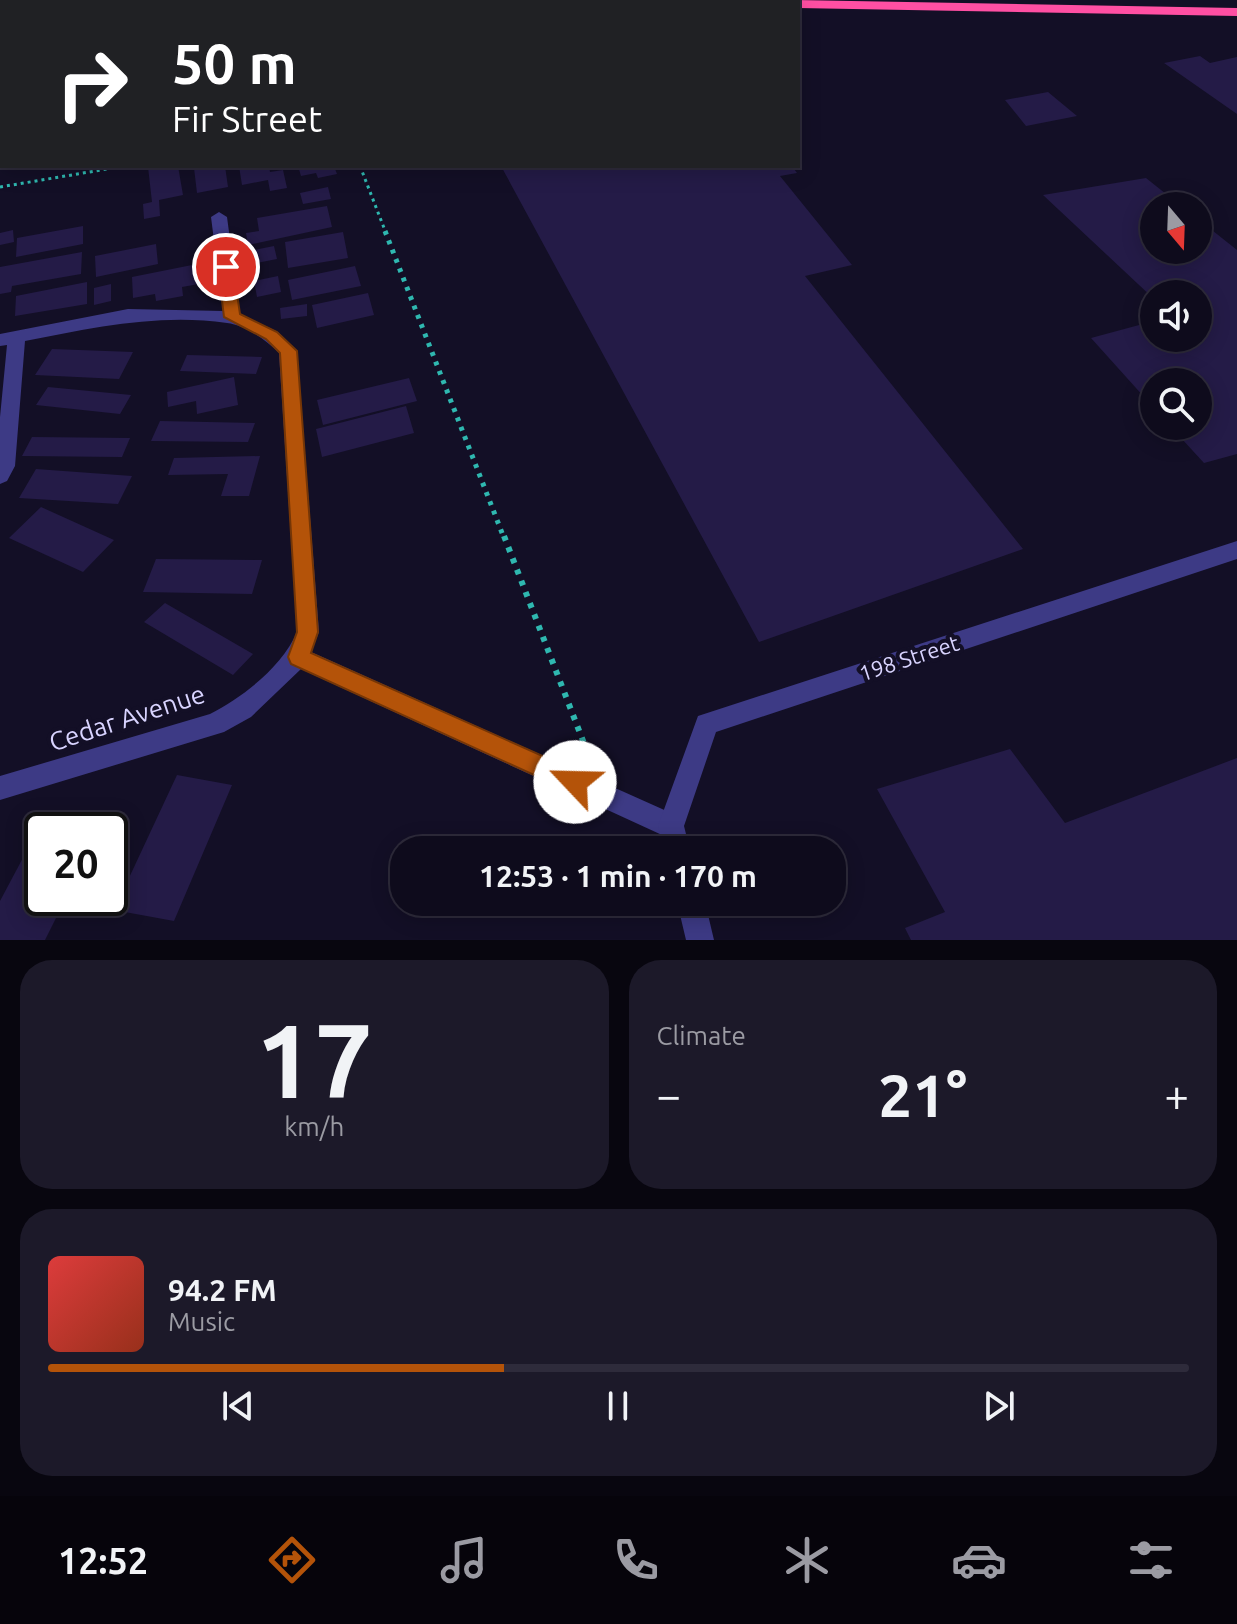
<!DOCTYPE html>
<html lang="en">
<head>
<meta charset="utf-8">
<style>
  :root { --surface:#0e0b1c; --page:#1c1929; --text:#f1f3f6; --muted:#9b9ba3; --line:#2e2b3b; --accent:#b45309 }
  body { margin:0; font-family:Ubuntu,sans-serif; background:var(--page); color:var(--text); height:100vh; display:flex; flex-direction:column; font-size:30px; white-space:nowrap }
  * { box-sizing:border-box; margin:0 }
  p { font-size:26px; color:var(--muted) }
  .icon { flex:none; width:44px; height:44px; fill:none; stroke:currentColor; stroke-width:2; stroke-linecap:round; stroke-linejoin:round }
  .map { position:relative; height:940px; overflow:hidden }
  .drawer { display:flex; flex-direction:column; gap:20px; padding:20px; background:#08060f; flex:1 }
  .drawer>* { flex:none }
  .top-card { position:absolute; left:0px; top:0px; width:800px; height:168px; box-shadow:0 4px 20px #0003,0 0 0 2px var(--line); background:#202124; color:#fff; overflow:hidden }
  .needle { width:52px; rotate:161deg }
  .tools { position:absolute; left:1140px; top:192px; display:grid; gap:16px }
  .tools a { display:grid; place-items:center; width:72px; height:72px; border-radius:50%; background:var(--surface); box-shadow:0 4px 20px #0003,0 0 0 2px var(--line); font-size:40px }
  .speed { position:absolute; left:24px; top:812px; display:flex; gap:16px; font-size:40px; font-weight:700; text-align:center }
  .speed>* { display:grid; place-content:center; width:104px; height:104px; border-radius:50%; background:var(--surface); box-shadow:0 4px 20px #0003,0 0 0 2px var(--line); line-height:1 }
  .speed .limit { border:4px solid #111; border-radius:12px; background:#fff; color:#111 }
  .pin { position:absolute; display:grid; place-items:center; width:68px; height:68px; color:#fff; margin:-34px; border:4px solid #fff; border-radius:50%; box-shadow:0 2px 8px #0007 }
  .me { position:absolute; width:88px; margin:-44px; rotate:294deg; stroke-linejoin:round; filter:drop-shadow(0 0 6px #0008) }
  .turn { display:flex; align-items:center; gap:28px; height:168px; padding:0 40px; font-size:36px }
  .turn .icon { width:104px; height:104px; stroke-width:2.5 }
  .turn b { display:block; font-size:56px; line-height:68px }
  .big { font-size:60px; font-weight:700; line-height:1.1 }
  .drawer .widget { flex:1; display:flex; flex-direction:column; justify-content:center; gap:12px; min-width:0; padding:0 28px; border-radius:32px; background:var(--page) }
  .drawer .dial { align-items:center; gap:0 }
  .dial b { font-size:104px; line-height:1 }
  .song { display:flex; align-items:center; gap:24px }
  .cover { width:96px; height:96px; border-radius:12px; background:linear-gradient(135deg,hsl(0 70% 55%),hsl(10 70% 35%)) }
  .played { height:8px; border-radius:4px; background:linear-gradient(90deg,var(--accent) 40%,var(--line) 40%) }
  .keys { display:flex; justify-content:space-around; direction:ltr }
  .heat { display:flex; justify-content:space-between; align-items:center; font-size:44px; direction:ltr }
  .drawer .tiles { flex:1; display:grid; gap:20px; grid-template-columns:1fr 1fr }
  .widget:last-child { grid-column:span 2 }
  .trip { position:absolute; left:390px; top:836px; width:456px; height:80px; border-radius:32px; background:var(--surface); box-shadow:0 4px 20px #0003,0 0 0 2px var(--line); font-weight:700; line-height:80px; text-align:center }
  .menu { display:flex; height:128px; justify-content:space-around; align-items:center; background:#06040b; color:var(--muted) }
  .menu .icon { width:56px; height:56px }
  .menu .active { color:var(--accent) }
  .menu b { font-size:36px; color:var(--text) }
  .map>svg:first-child { display:block }
  .lines { fill:none; stroke-linecap:round; stroke-linejoin:round }
  .stream { fill:#0a1f44; fill-rule:evenodd }
  .building { fill:#241b47 }
  .path-far2 { stroke:#2fb8b0; stroke-width:3; stroke-dasharray:3 4; stroke-linecap:butt }
  .path-far1 { stroke:#2fb8b0; stroke-width:5; stroke-dasharray:4 6; stroke-linecap:butt }
  .path { stroke:#2fb8b0; stroke-width:6; stroke-dasharray:5 7; stroke-linecap:butt }
  .lane { fill:#3d3a85; fill-rule:evenodd }
  .street { fill:#3d3a85; fill-rule:evenodd }
  .highway { fill:#ff4fa3; fill-rule:evenodd }
  .route { fill:#b45309; stroke:#753606; stroke-width:2 }
  .labels { text-anchor:middle; stroke-width:8; stroke-linejoin:round; paint-order:stroke }
  .street-label { font-size:22px; fill:#d9d4ff; stroke:#130f26 }
  .near-street-label { font-size:26px; fill:#d9d4ff; stroke:#130f26 }
</style>
</head>
<body>
<div class="map">
<svg width="1237" height="940" viewBox="0 0 1237 940">
  <rect width="100%" height="100%" fill="#130f26"/>
  <g class="lines">
    <path class="stream" d="M0 32H2V36H0Z"/>
  </g>
  <path class="building" d="M1200 56 1210 63 1237 57V114L1164 63Z
    M1048 92 1077 116 1026 126 1005 100Z
    M178 166 183 195 159 200 160 216 144 219 143 204 152 202 148 167Z
    M225 166 228 187 197 193 194 168Z
    M239 166H269L270 172 283 170 287 188 270 191 268 180 242 185Z
    M298 166H334L337 174 318 178 316 173 301 176Z
    M501 166H792L797 173 780 176 852 265 805 276 1023 549 759 642Z
    M1146 178 1181 206H1154V250H1198V219L1237 250V454L1204 463 1170 426H1198V382H1154V408L1091 338 1154 321V338H1198V294H1154V299L1043 195Z
    M328 187 331 199 303 204 300 193Z
    M327 206 332 227 248 245 246 233 259 231 257 218Z
    M83 226V244L16 257 17 238Z
    M13 230 14 242 0 245V233Z
    M343 232 348 258 288 268 285 242Z
    M156 244 158 264 96 277 95 256Z
    M274 246 277 259 251 264 249 251Z
    M82 252 81 274 12 286 11 292 0 294V267Z
    M197 264 199 284 182 287 183 296 156 301 155 294 133 298 132 277Z
    M355 266 361 286 292 300 288 280Z
    M278 276 281 292 257 297 254 281Z
    M87 282V304L15 316 16 296Z
    M111 284V301L94 305V288Z
    M368 293 374 315 317 328 312 305Z
    M307 304V316L281 319 280 308Z
    M52 349 133 352 119 379 35 375Z
    M187 355 262 357 256 374 180 371Z
    M234 377 238 405 197 414 196 401 168 407 167 392Z
    M409 378 417 401 323 425 317 400Z
    M48 387 131 395 120 414 36 405Z
    M406 406 414 433 322 457 316 429Z
    M160 421 255 423 248 442 151 441Z
    M32 437 130 438 122 457 22 456Z
    M260 456 249 496H221L228 474 168 475 174 458Z
    M36 469 132 476 118 504 19 498Z
    M41 507 114 540 83 572 9 538Z
    M156 559 262 560 252 594 143 592Z
    M165 603 253 654 233 675 144 622Z
    M1010 749 1065 823 1237 758V940H911L905 928 945 912 877 789Z
    M177 775 232 785 174 921 114 910Z
    M25 854 42 857V898H66L45 940H0V901Z"/>
  <g class="lines">
    <path class="path-far2" d="M360 166 386 233
      M0 187 125 166"/>
    <path class="path-far1" d="M385 231 504 538"/>
    <path class="path" d="M504 536 590 759"/>
    <path class="lane" d="M219 212 227 217 240 314 278 332 297 351 319 632 311 652 680 817 684 826 680 835 671 839 662 835 301 669 251 717 224 732 0 800V776L210 714C243 697 282 667 297 632L279 353C266 340 245 325 227 323 159 313 92 328 25 341L15 466 7 481 0 484V417L7 345 0 346V334L128 309 223 311 211 217Z"/>
    <path class="street" d="M1237 541V559L716 732 684 826 690 850H664L658 826 698 716Z
      M677 902H705L714 940H686Z"/>
    <path class="highway" d="M0 0H27L2 2 0 5Z
      M631 0H722L723 2H632Z
      M796 0 1237 8V16L798 8V2H792Z"/>
  </g>
  <path class="route" d="M226 262 233 267 240 314 277 332 297 351 318 632 311 653 583 774 586 782 583 790 575 793 567 790 291 664 288 657 297 632 280 353 266 339 224 317 218 267Z"/>
  <g class="labels">
    <g class="street-label">
      <text transform="translate(909 658) rotate(-18)" y="8">198 Street</text>
    </g>
    <g class="near-street-label">
      <text transform="translate(127 718) rotate(-18)" y="9">Cedar Avenue</text>
    </g>
  </g>
</svg>
<div class="tools">
<a><svg class="needle" viewBox="-14 -14 28 28"><path d="M0-13l5 13h-10z" fill="#e53935"/><path d="M0 13l5-13h-10z" fill="#9b9ba3"/></svg></a>
<a><svg class="icon" aria-label="sound" viewBox="0 0 24 24"><path d="M4 9h4l5-4v14l-5-4H4zM17 9q2 3 0 6"/></svg></a>
<a><svg class="icon" aria-label="search" viewBox="0 0 24 24"><circle cx="10" cy="10" r="6"/><path d="M15 15l6 6"/></svg></a>
</div>
<div class="speed"><div class="limit">20</div></div>
<div class="pin" style="left:226px;top:267px;background:#d93025"><svg class="icon" aria-label="arrive" viewBox="0 0 24 24"><path d="M6 21V4h12l-3 4 3 4H6"/></svg></div>
<svg class="me" style="left:575px;top:782px" viewBox="-20 -20 40 40"><circle r="19" fill="#fff"/><path d="M0-13L10 11 0 6-10 11z" fill="#b45309"/></svg>
<div class="trip">12:53 · 1 min · 170 m</div>
<div class="top-card">
<div class="turn"><svg class="icon" aria-label="right" viewBox="0 0 24 24"><path d="M7 20v-9h11M14 6l5 5-5 5"/></svg><div><b>50 m</b>Fir Street</div></div>
</div>
</div>
<section class="drawer">
<div class="tiles">
<div class="widget dial"><b>17</b><p>km/h</p></div>
<div class="widget"><p>Climate</p>
<div class="heat"><a>−</a><b class="big">21°</b><a>+</a></div>
</div>
<div class="widget">
<div class="song"><i class="cover"></i><div><b>94.2 FM</b><p>Music</p></div></div>
<div class="played"></div>
<div class="keys"><svg class="icon" aria-label="previous" viewBox="0 0 24 24"><path d="M18 5L8 12l10 7zM5 5v14"/></svg><svg class="icon" aria-label="pause" viewBox="0 0 24 24"><path d="M8 5v14M16 5v14"/></svg><svg class="icon" aria-label="next" viewBox="0 0 24 24"><path d="M6 5l10 7-10 7zM19 5v14"/></svg></div>
</div>
</div>
</section>
<nav class="menu">
<b>12:52</b>
<svg class="icon active" aria-label="directions" viewBox="0 0 24 24"><path d="M12 3l9 9-9 9-9-9zM9 14v-3h6M13 9l2 2-2 2"/></svg>
<svg class="icon" aria-label="music" viewBox="0 0 24 24"><path d="M9 18V5l10-2v13"/><circle cx="6" cy="18" r="3"/><circle cx="16" cy="16" r="3"/></svg>
<svg class="icon" aria-label="phone" viewBox="0 0 24 24"><path d="M5 4h4l2 5-3 2q2 4 5 5l2-3 5 2v4C11 20 4 13 5 4z"/></svg>
<svg class="icon" aria-label="climate" viewBox="0 0 24 24"><path d="M12 3v18M4 7l16 10M4 17L20 7"/></svg>
<svg class="icon" aria-label="car" viewBox="0 0 24 24"><path d="M5 17H2v-5l4-1 3-4h7l3 4 3 1v5h-3M9 17h6M6 11h13"/><circle cx="7" cy="17" r="2"/><circle cx="17" cy="17" r="2"/></svg>
<svg class="icon" aria-label="filters" viewBox="0 0 24 24"><path d="M4 7h16M4 17h16"/><circle cx="9" cy="7" r="2"/><circle cx="15" cy="17" r="2"/></svg>
</nav>
</body>
</html>
